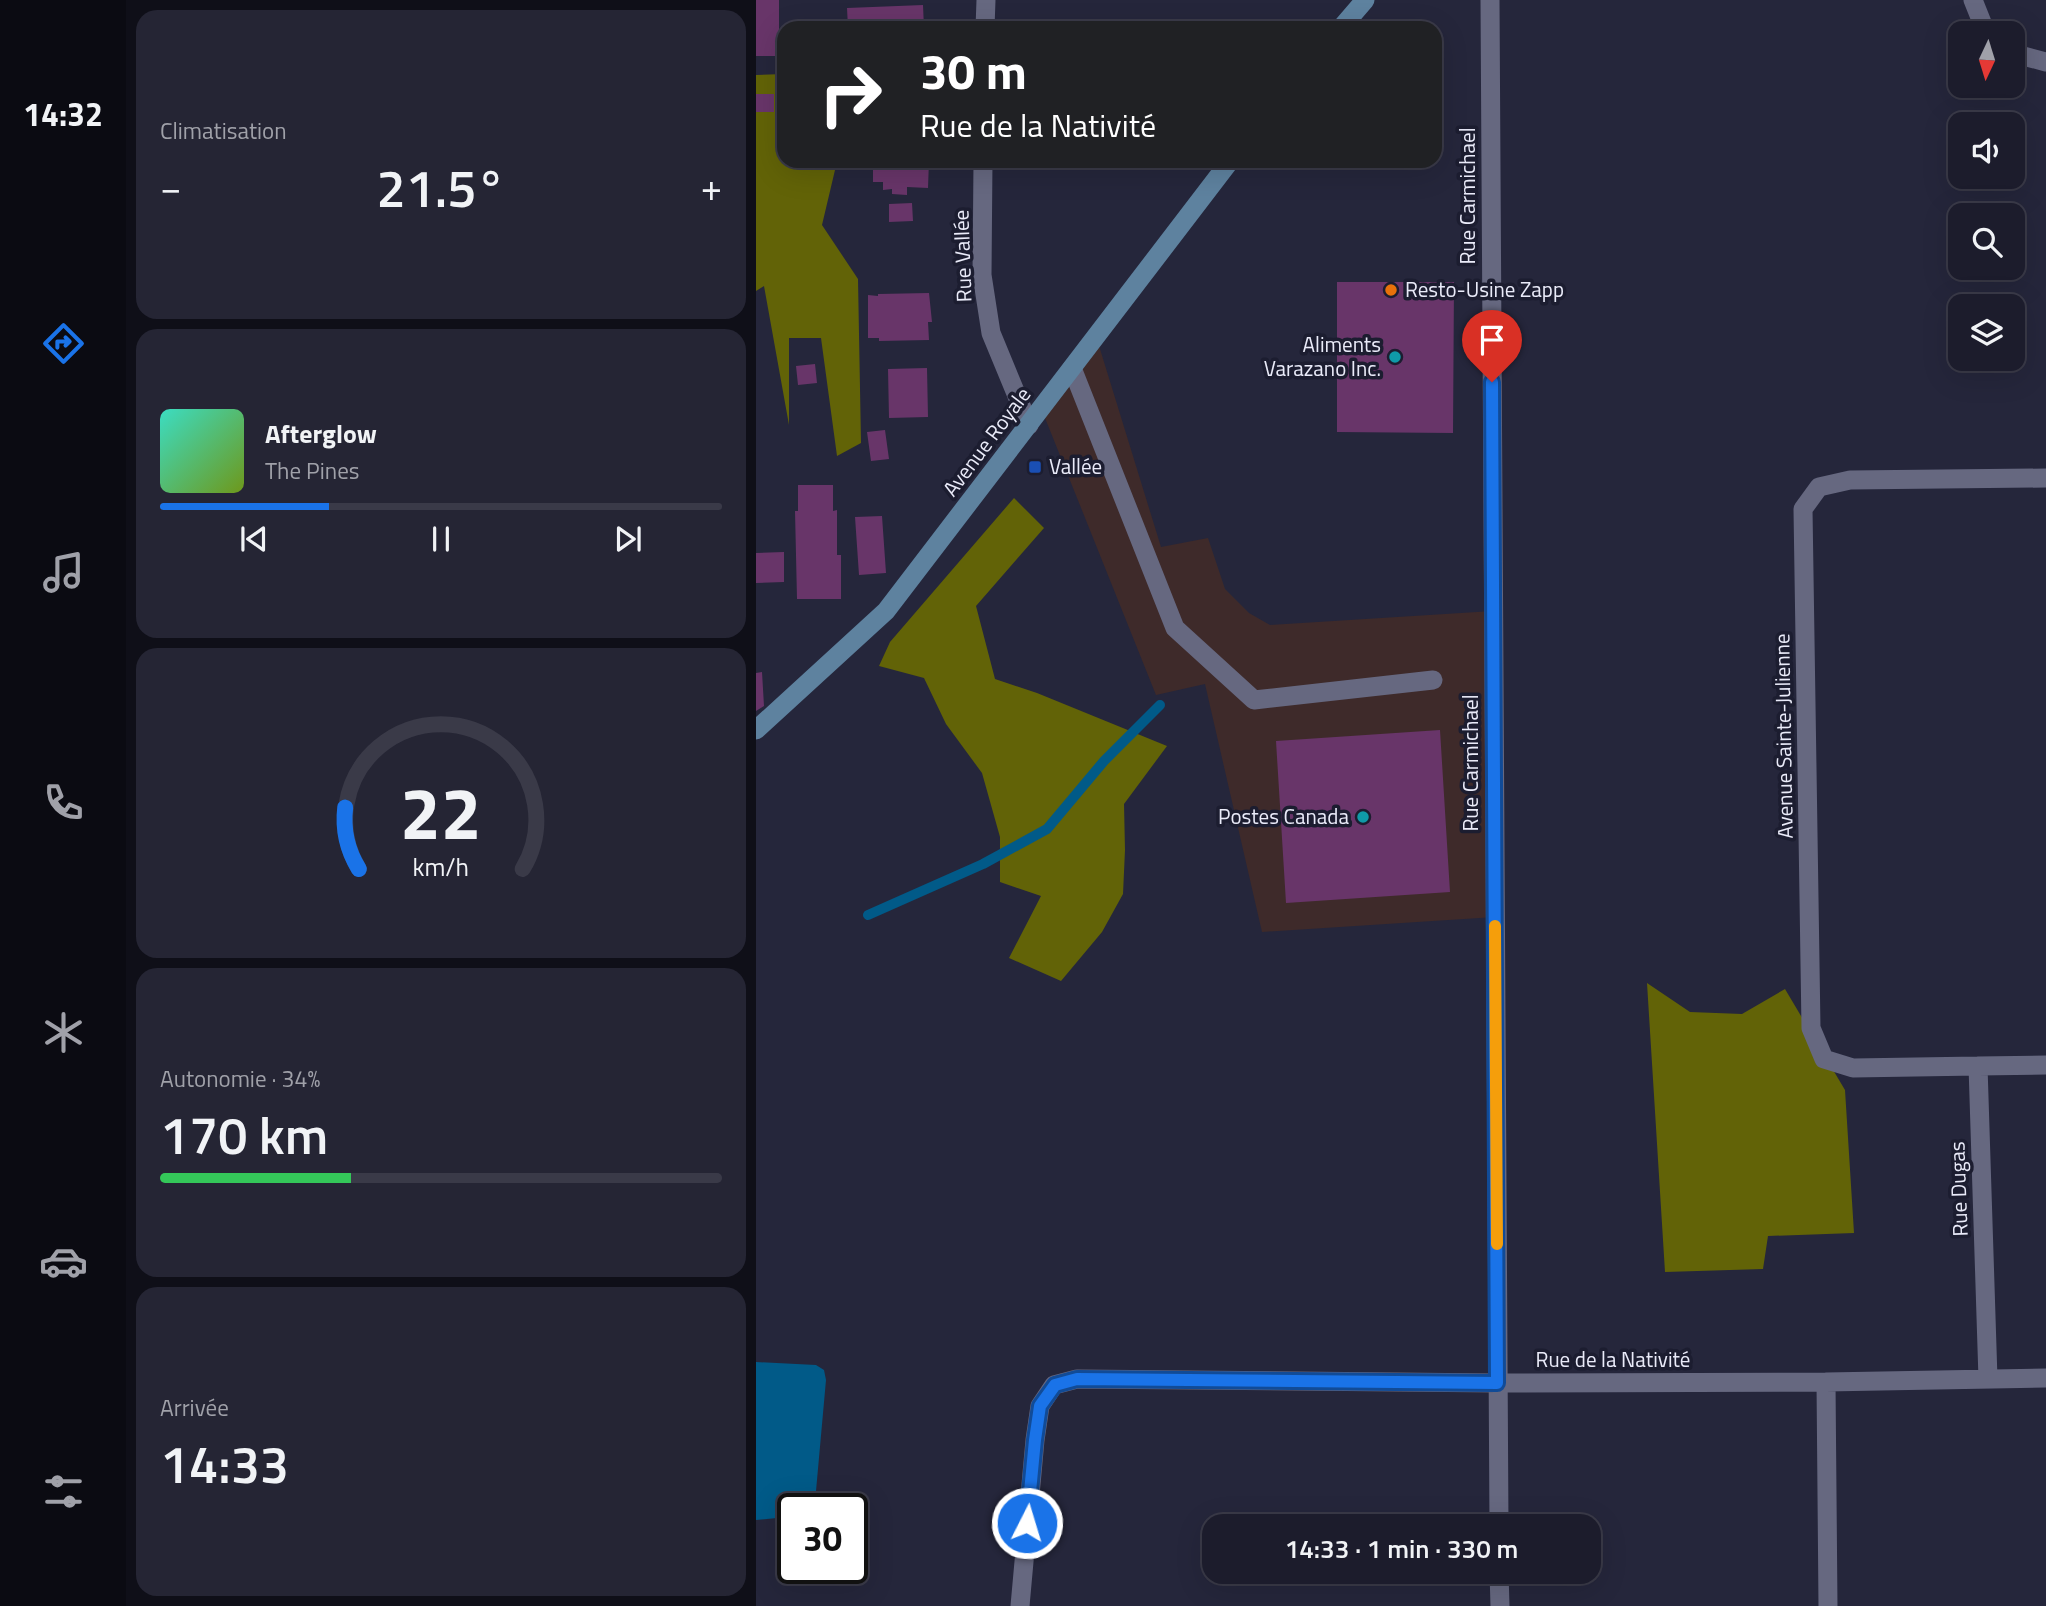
<!DOCTYPE html>
<html lang="fr">
<head>
<meta charset="utf-8">
<style>
  :root { --surface:#1c1c2c; --page:#252534; --text:#f1f3f6; --muted:#a0a1a9; --line:#3a3a48; --accent:#1a73e8 }
  body { margin:0; font-family:"Titillium Web",sans-serif; background:var(--page); color:var(--text); height:100vh; display:flex; flex-direction:column; font-size:26px; white-space:nowrap }
  * { box-sizing:border-box; margin:0 }
  p { font-size:23px; color:var(--muted) }
  .icon { flex:none; width:38px; height:38px; fill:none; stroke:currentColor; stroke-width:2; stroke-linecap:round; stroke-linejoin:round }
  .map { position:relative; flex:1; overflow:hidden }
  .side { display:flex; flex-direction:column; gap:10px; padding:10px; background:#0f0f18; width:630px }
  .side>* { flex:none }
  .hud { position:absolute; left:21px; top:21px; width:665px; height:147px; border-radius:21px; box-shadow:0 7px 28px #0002,0 0 0 2px var(--line); background:#202124; color:#fff; overflow:hidden }
  .needle { width:46px; rotate:184deg }
  .buttons { position:absolute; left:1192px; top:21px; display:grid; gap:14px }
  .buttons a { display:grid; place-items:center; width:77px; height:77px; border-radius:14px; background:var(--surface); box-shadow:0 7px 28px #0002,0 0 0 2px var(--line); font-size:35px }
  .speed { position:absolute; left:21px; top:1493px; display:flex; gap:14px; font-size:35px; font-weight:700; text-align:center }
  .speed>* { display:grid; place-content:center; width:91px; height:91px; border-radius:50%; background:var(--surface); box-shadow:0 7px 28px #0002,0 0 0 2px var(--line); line-height:1 }
  .speed .limit { border:4px solid #111; border-radius:10px; background:#fff; color:#111 }
  .pin { position:absolute; display:grid; place-items:center; width:60px; height:60px; color:#fff; margin:-72px -30px; border-radius:50% 50% 50% 0; rotate:-45deg; box-shadow:0 0 7px #0007 }
  .pin .icon { rotate:45deg }
  .me { position:absolute; width:77px; margin:-38px; rotate:5deg; stroke-linejoin:round; filter:drop-shadow(0 0 5px #0008) }
  .turn { display:flex; align-items:center; gap:24px; height:147px; padding:0 28px; font-size:32px }
  .turn .icon { width:91px; height:91px; stroke-width:2.5 }
  .turn b { display:block; font-size:49px; line-height:60px }
  .big { font-size:52px; font-weight:600; line-height:1.1 }
  .side .widget { flex:1; display:flex; flex-direction:column; justify-content:center; gap:10px; min-width:0; padding:0 24px; border-radius:21px; background:var(--page) }
  .side .dial { align-items:center; gap:0 }
  .dial svg { height:182px; overflow:visible; fill:none; stroke:var(--line); stroke-width:7; stroke-linecap:round; text-anchor:middle }
  .dial text { fill:var(--text); stroke:none }
  .song { display:flex; align-items:center; gap:21px }
  .cover { width:84px; height:84px; border-radius:10px; background:linear-gradient(135deg,hsl(170 70% 55%),hsl(80 70% 35%)) }
  .played { height:7px; border-radius:4px; background:linear-gradient(90deg,var(--accent) 30%,var(--line) 30%) }
  .keys { display:flex; justify-content:space-around; direction:ltr }
  .heat { display:flex; justify-content:space-between; align-items:center; font-size:38px; direction:ltr }
  .charge { height:10px; border-radius:5px; background:linear-gradient(90deg,#34c759 34%,var(--line) 0) }
  .trip { position:absolute; left:446px; top:1514px; width:399px; height:70px; border-radius:21px; background:var(--surface); box-shadow:0 7px 28px #0002,0 0 0 2px var(--line); font-weight:600; line-height:70px; text-align:center }
  main { display:flex; flex:1; min-height:0 }
  .dock { display:flex; flex-direction:column; width:126px; justify-content:space-around; align-items:center; background:#0b0b12; color:var(--muted) }
  .dock .icon { width:49px; height:49px }
  .dock .selected { color:var(--accent) }
  .dock b { font-size:32px; color:var(--text) }
  .map>svg:first-child { display:block }
  .commercial { fill:#3e2a2a }
  .forest { fill:#626307 }
  .water { fill:#015a88 }
  .lines { fill:none; stroke-linecap:round; stroke-linejoin:round }
  .stream { stroke:#015a88; stroke-width:10 }
  .building { fill:#683569 }
  .service { stroke:#666880; stroke-width:19 }
  .minor { stroke:#666880; stroke-width:19 }
  .tertiary { stroke:#666880; stroke-width:19 }
  .secondary { stroke:#5e829f; stroke-width:19 }
  .route-casing { stroke:#114b97; stroke-width:18 }
  .route { stroke:#1a73e8; stroke-width:12 }
  .slow { stroke:#f59e0b; stroke-width:12 }
  .food-dot { fill:#e8710a; stroke:#1c1d30; stroke-width:2.5 }
  .culture-dot { fill:#0f9aa8; stroke:#1c1d30; stroke-width:2.5 }
  .transit-dot { fill:#1a4fb4; stroke:#1c1d30; stroke-width:2.5 }
  .labels { text-anchor:middle; stroke-width:7; stroke-linejoin:round; paint-order:stroke }
  .street-label { font-size:21px; fill:#eaebf9; stroke:#1c1d30 }
  .poi-label { font-size:21px; fill:#eaebf9; stroke:#1c1d30; text-anchor:start }
</style>
</head>
<body>
<main>
<nav class="dock">
<b>14:32</b>
<svg class="icon selected" aria-label="directions" viewBox="0 0 24 24"><path d="M12 3l9 9-9 9-9-9zM9 14v-3h6M13 9l2 2-2 2"/></svg>
<svg class="icon" aria-label="music" viewBox="0 0 24 24"><path d="M9 18V5l10-2v13"/><circle cx="6" cy="18" r="3"/><circle cx="16" cy="16" r="3"/></svg>
<svg class="icon" aria-label="phone" viewBox="0 0 24 24"><path d="M5 4h4l2 5-3 2q2 4 5 5l2-3 5 2v4C11 20 4 13 5 4z"/></svg>
<svg class="icon" aria-label="climate" viewBox="0 0 24 24"><path d="M12 3v18M4 7l16 10M4 17L20 7"/></svg>
<svg class="icon" aria-label="car" viewBox="0 0 24 24"><path d="M5 17H2v-5l4-1 3-4h7l3 4 3 1v5h-3M9 17h6M6 11h13"/><circle cx="7" cy="17" r="2"/><circle cx="17" cy="17" r="2"/></svg>
<svg class="icon" aria-label="filters" viewBox="0 0 24 24"><path d="M4 7h16M4 17h16"/><circle cx="9" cy="7" r="2"/><circle cx="15" cy="17" r="2"/></svg>
</nav>
<section class="side">
<div class="widget"><p>Climatisation</p>
<div class="heat"><a>−</a><b class="big">21.5°</b><a>+</a></div>
</div>
<div class="widget">
<div class="song"><i class="cover"></i><div><b>Afterglow</b><p>The Pines</p></div></div>
<div class="played"></div>
<div class="keys"><svg class="icon" aria-label="previous" viewBox="0 0 24 24"><path d="M18 5L8 12l10 7zM5 5v14"/></svg><svg class="icon" aria-label="pause" viewBox="0 0 24 24"><path d="M8 5v14M16 5v14"/></svg><svg class="icon" aria-label="next" viewBox="0 0 24 24"><path d="M6 5l10 7-10 7zM19 5v14"/></svg></div>
</div>
<div class="widget dial"><svg viewBox="0 0 100 80">
<path d="M14 69A42 42 0 1 1 86 69"/>
<path d="M14 69A42 42 0 0 1 8 42" stroke="#1a73e8"/>
<text x="50" y="56" font-size="32" font-weight="700">22</text>
<text x="50" y="72" font-size="11">km/h</text>
</svg></div>
<div class="widget"><p>Autonomie · 34%</p><b class="big">170 km</b><div class="charge"></div></div>
<div class="widget"><p>Arrivée</p><b class="big">14:33</b></div>
</section>
<div class="map">
<svg width="1290" height="1606" viewBox="0 0 1290 1606">
  <rect width="100%" height="100%" fill="#25263b"/>
  <path class="commercial" d="M340 336 405 547 452 538 469 589 493 613 514 625 737 611 739 917 506 932 449 684 400 695 285 408Z"/>
  <path class="forest" d="M28 74V161H148L79 170 66 225 102 279 105 443 81 456 65 338H33V425L8 286 0 291V75Z
    M258 498 288 528 220 606 239 679 281 693 411 746 368 804 369 850 367 894 346 932 305 981 253 958 285 896 244 882V837L226 773 190 724 168 678 123 666 134 642Z
    M891 983 934 1012 986 1014 1029 989 1089 1090 1098 1233 1012 1236 1007 1269 909 1272Z"/>
  <path class="water" d="M0 1362 60 1365 68 1370 70 1380 60 1491C53 1501 49 1508 37 1508V1512L21 1518 0 1520Z"/>
  <g class="lines">
    <path class="stream" d="M112 915 227 864 291 829 348 761 404 705"/>
  </g>
  <path class="building" d="M0 0H23V41H19V56H0Z
    M167 5 168 28H92L91 8Z
    M0 94H18V112H0Z
    M117 161H173L172 188 151 187V195L136 194V189L127 190V182H117Z
    M156 203 157 221 133 222V204Z
    M581 282H698L697 433 581 432Z
    M173 293 176 322H172L173 340 123 341V338H112V295L122 296V294Z
    M59 364 61 383 42 385 40 366Z
    M171 368 172 417 133 418 132 369Z
    M129 430 133 459 115 461 111 432Z
    M42 485H77V511L81 510V555H85V599H41L39 511H42Z
    M126 516 130 573 103 575 99 517Z
    M28 552V582L0 583V553Z
    M6 672 8 706 0 711V673Z
    M684 730 694 892 530 903 520 741Z"/>
  <g class="lines">
    <path class="service" d="M316 368 419 628 498 700 677 680"/>
    <path class="minor" d="M734 0 743 1526
      M1217 0 1227 25 1235 33
      M1256 53 1290 62
      M1222 1066 1097 1068 1068 1059 1055 1028 1047 509 1063 487 1094 480 1290 478
      M1232 1379 1222 1066 1290 1065
      M1070 1382 1072 1606
      M743 1572 744 1606
      M264 1606 279 1440 284 1406 298 1385 321 1379 741 1383 1070 1382 1290 1378"/>
    <path class="tertiary" d="M229 28 230 0
      M227 161 226 275 235 333 273 425"/>
    <path class="secondary" d="M585 28 609 0
      M0 730 130 611 474 161"/>
  </g>
  <g class="lines">
    <defs>
      <path id="route" d="M271 1523 279 1440 284 1406 299 1385 321 1379 741 1383 736 382"/>
    </defs>
    <use href="#route" class="route-casing"/>
    <use href="#route" class="route"/>
    <path class="slow" d="M739 926 741 1244"/>
  </g>
  <circle class="food-dot" cx="635" cy="290" r="7"/>
  <g class="culture-dot">
    <circle cx="639" cy="357" r="7"/>
    <circle cx="607" cy="817" r="7"/>
  </g>
  <rect class="transit-dot" x="272" y="460" width="14" height="14" rx="3.5"/>
  <g class="labels">
    <g class="street-label">
      <text transform="translate(712 196) rotate(-90)" y="7">Rue Carmichael</text>
      <text transform="translate(207 256) rotate(-92)" y="7">Rue Vallée</text>
      <text transform="translate(231 442) rotate(-53)" y="7">Avenue Royale</text>
      <text transform="translate(1028 736) rotate(-91)" y="7">Avenue Sainte-Julienne</text>
      <text transform="translate(715 763) rotate(-90)" y="7">Rue Carmichael</text>
      <text transform="translate(1203 1189) rotate(-92)" y="7">Rue Dugas</text>
      <text x="857" y="1367">Rue de la Nativité</text>
    </g>
    <g class="poi-label">
      <text x="649" y="297">Resto-Usine Zapp</text>
      <text x="625" y="352" text-anchor="end">Aliments<tspan x="625" dy="24">Varazano Inc.</tspan></text>
      <text x="293" y="474">Vallée</text>
      <text x="593" y="824" text-anchor="end">Postes Canada</text>
    </g>
  </g>
</svg>
<div class="buttons">
<a><svg class="needle" viewBox="-14 -14 28 28"><path d="M0-13l5 13h-10z" fill="#e53935"/><path d="M0 13l5-13h-10z" fill="#a0a1a9"/></svg></a>
<a><svg class="icon" aria-label="sound" viewBox="0 0 24 24"><path d="M4 9h4l5-4v14l-5-4H4zM17 9q2 3 0 6"/></svg></a>
<a><svg class="icon" aria-label="search" viewBox="0 0 24 24"><circle cx="10" cy="10" r="6"/><path d="M15 15l6 6"/></svg></a>
<a><svg class="icon" aria-label="layers" viewBox="0 0 24 24"><path d="M12 4l9 5-9 5-9-5zM3 14l9 5 9-5"/></svg></a>
</div>
<div class="speed"><div class="limit">30</div></div>
<div class="pin" style="left:736px;top:382px;background:#d93025"><svg class="icon" aria-label="arrive" viewBox="0 0 24 24"><path d="M6 21V4h12l-3 4 3 4H6"/></svg></div>
<svg class="me" style="left:271px;top:1523px" viewBox="-20 -20 40 40"><circle r="17" fill="#1a73e8" stroke="#fff" stroke-width="3"/><path d="M0-11L8 9 0 5-8 9z" fill="#fff"/></svg>
<div class="trip">14:33 · 1 min · 330 m</div>
<div class="hud">
<div class="turn"><svg class="icon" aria-label="right" viewBox="0 0 24 24"><path d="M7 20v-9h11M14 6l5 5-5 5"/></svg><div><b>30 m</b>Rue de la Nativité</div></div>
</div>
</div>
</main>
</body>
</html>
